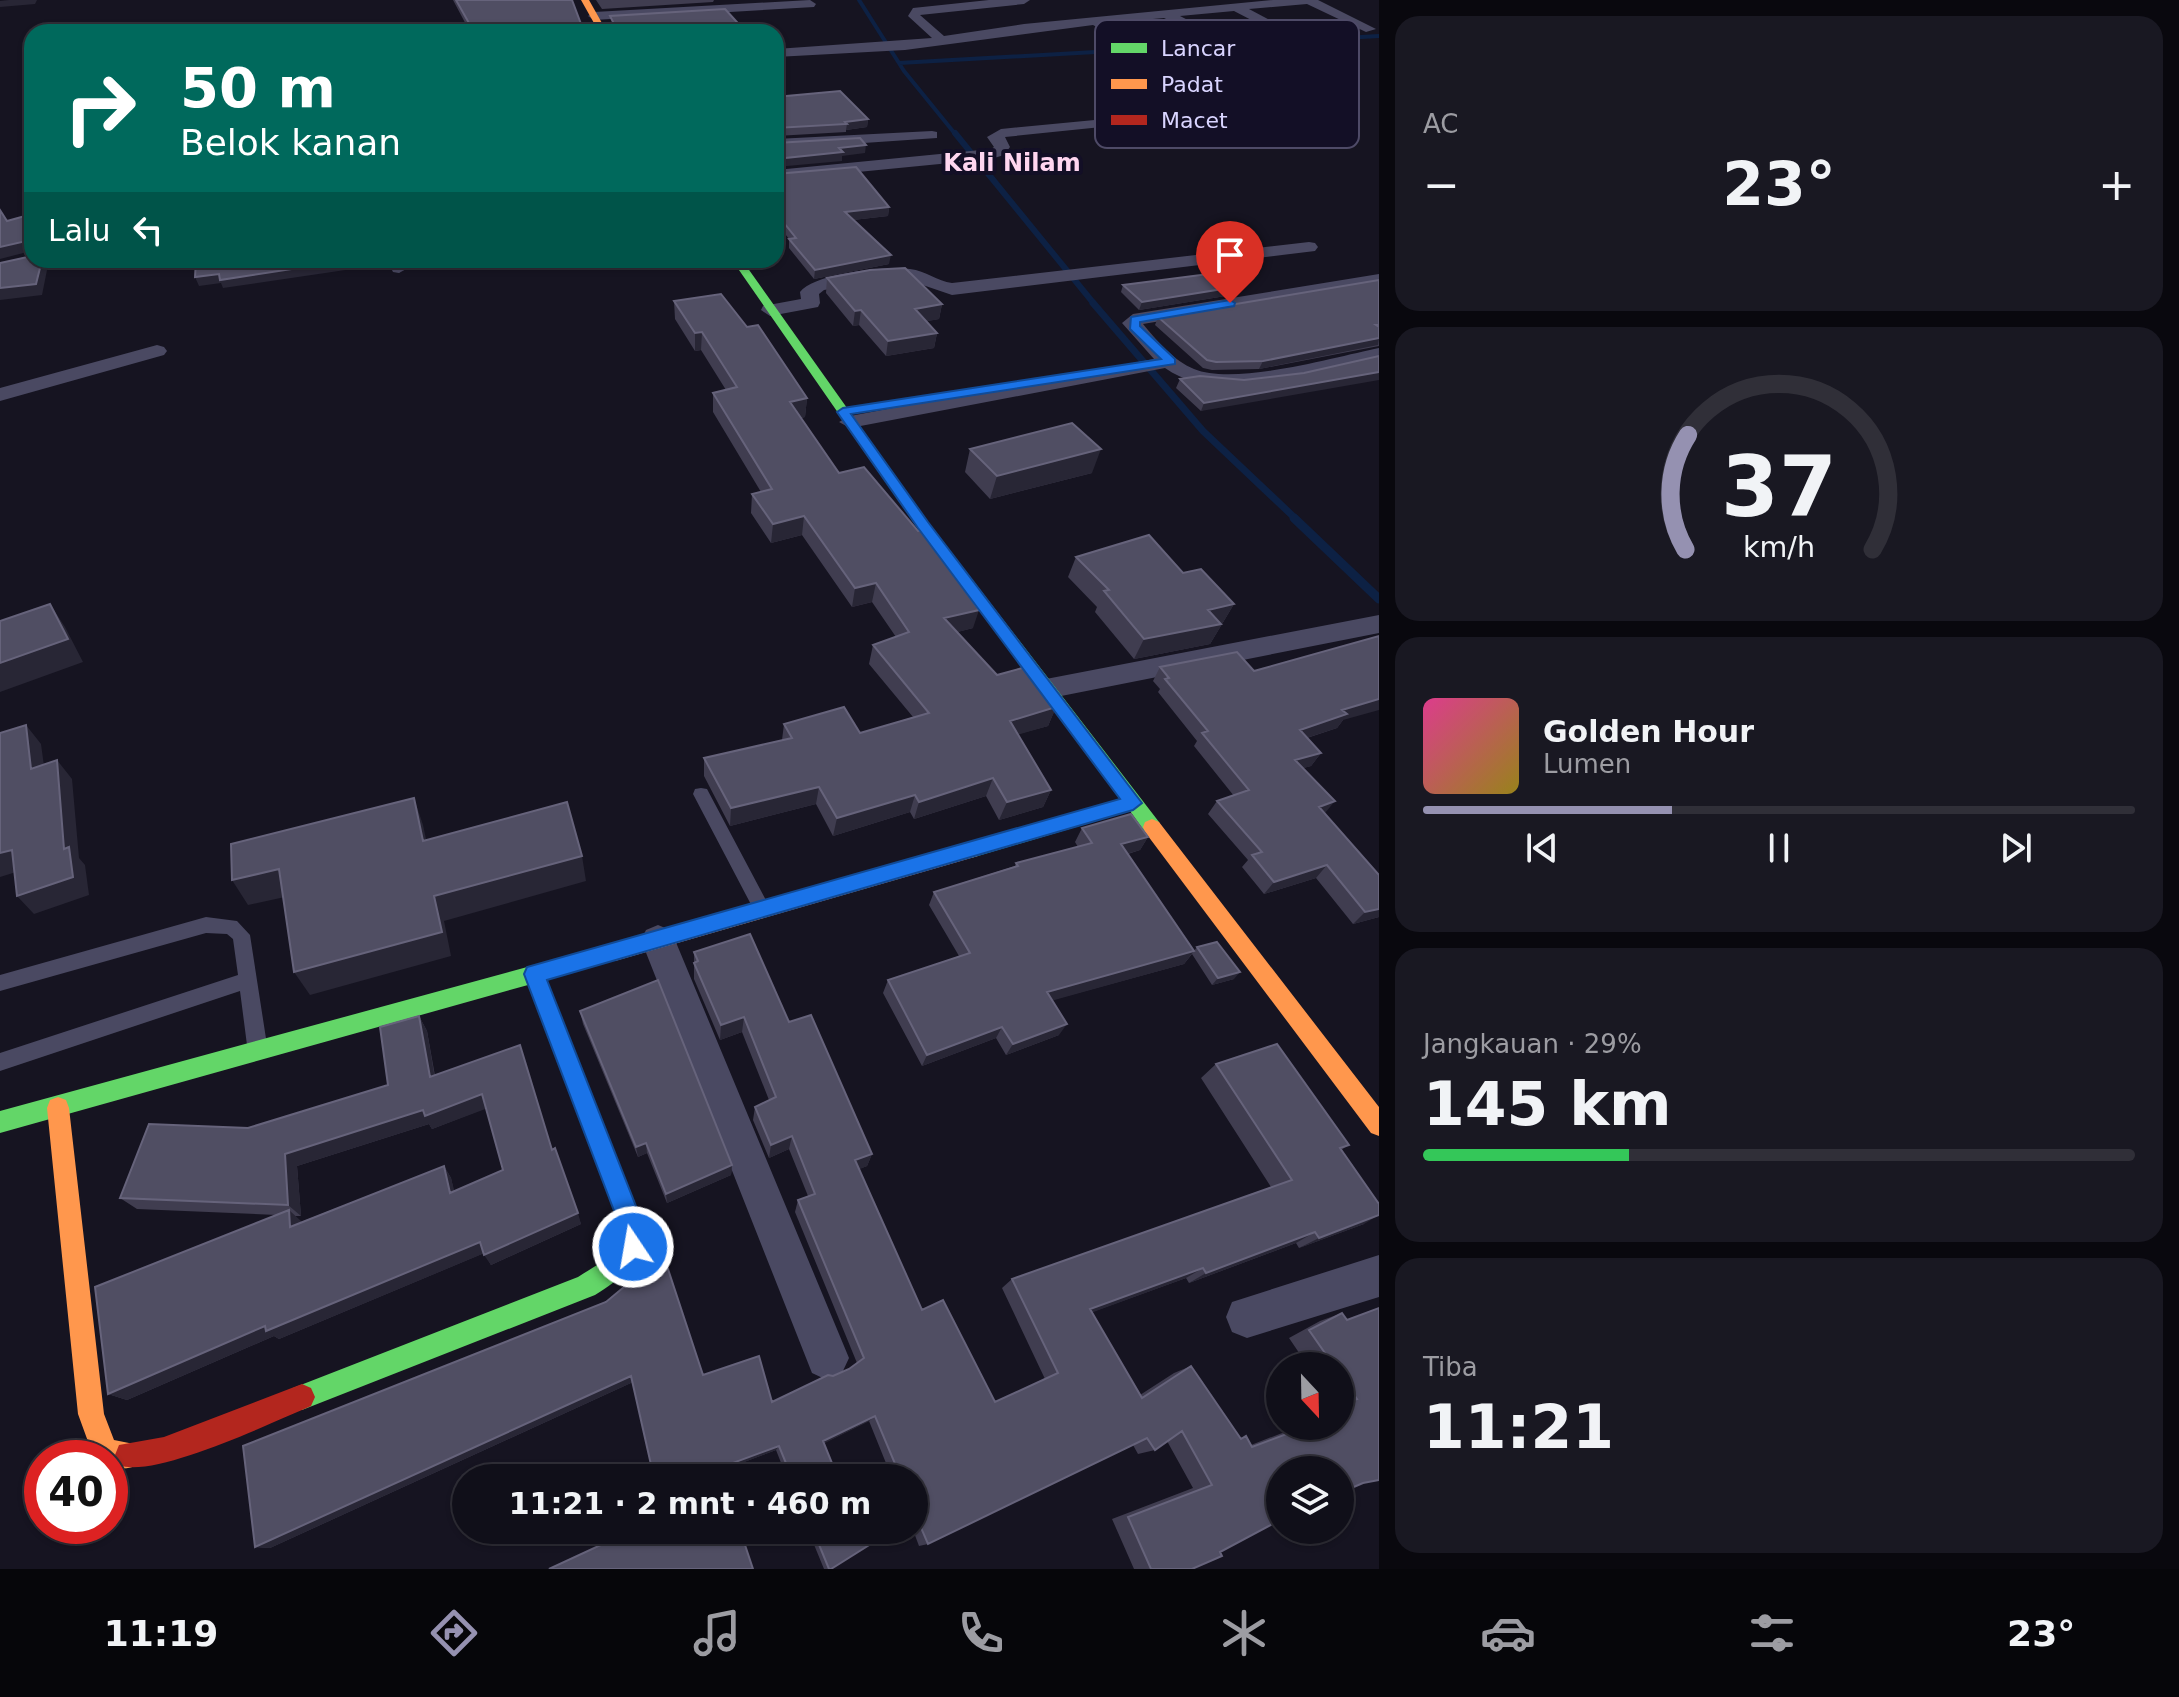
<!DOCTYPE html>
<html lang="id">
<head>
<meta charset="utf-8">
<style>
  :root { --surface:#100f19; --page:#191822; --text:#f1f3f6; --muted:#9c9ca2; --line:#302f38; --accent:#9591b1 }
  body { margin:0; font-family:"DejaVu Sans",sans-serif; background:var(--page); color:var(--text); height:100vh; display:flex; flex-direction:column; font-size:30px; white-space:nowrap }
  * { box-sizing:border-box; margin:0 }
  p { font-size:26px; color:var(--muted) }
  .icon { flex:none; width:44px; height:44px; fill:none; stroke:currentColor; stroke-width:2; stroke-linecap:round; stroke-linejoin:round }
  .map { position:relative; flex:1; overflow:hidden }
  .side { display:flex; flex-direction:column; gap:16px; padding:16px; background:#09080e; width:800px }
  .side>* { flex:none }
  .top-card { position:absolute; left:24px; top:24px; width:760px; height:244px; border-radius:24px; box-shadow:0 2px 6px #0004,0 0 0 2px var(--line); background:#00695c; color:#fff; overflow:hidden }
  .needle { width:52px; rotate:158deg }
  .buttons { position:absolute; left:1266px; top:1352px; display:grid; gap:16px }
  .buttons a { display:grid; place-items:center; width:88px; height:88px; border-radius:50%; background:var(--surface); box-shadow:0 2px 6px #0004,0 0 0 2px var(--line); font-size:40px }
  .speed { position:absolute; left:24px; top:1440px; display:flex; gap:16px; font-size:40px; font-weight:700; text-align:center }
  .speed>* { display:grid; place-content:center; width:104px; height:104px; border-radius:50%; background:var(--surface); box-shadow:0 2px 6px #0004,0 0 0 2px var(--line); line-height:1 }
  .speed .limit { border:12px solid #d22; background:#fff; color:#111 }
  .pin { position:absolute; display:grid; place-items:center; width:68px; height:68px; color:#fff; margin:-82px -34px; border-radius:50% 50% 50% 0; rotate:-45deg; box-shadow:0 0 8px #0007 }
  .pin .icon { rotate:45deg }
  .me { position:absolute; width:88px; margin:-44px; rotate:348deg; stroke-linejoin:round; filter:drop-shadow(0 0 6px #0008) }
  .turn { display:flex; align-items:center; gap:28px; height:168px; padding:0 24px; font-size:36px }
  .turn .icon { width:104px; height:104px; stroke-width:2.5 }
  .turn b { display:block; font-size:56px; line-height:68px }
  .then { display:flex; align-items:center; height:76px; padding:0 24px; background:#0003; gap:16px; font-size:30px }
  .big { font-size:60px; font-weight:700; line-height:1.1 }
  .side .tile { flex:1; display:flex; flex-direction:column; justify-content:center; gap:12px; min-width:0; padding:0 28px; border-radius:24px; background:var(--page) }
  .side .dial { align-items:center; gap:0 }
  .dial svg { height:208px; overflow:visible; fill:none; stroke:var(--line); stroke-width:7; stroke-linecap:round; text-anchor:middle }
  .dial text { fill:var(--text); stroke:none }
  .song { display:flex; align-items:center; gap:24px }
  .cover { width:96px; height:96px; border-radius:12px; background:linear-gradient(135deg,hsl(330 70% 55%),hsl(50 70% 35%)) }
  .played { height:8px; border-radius:4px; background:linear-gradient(90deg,var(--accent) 35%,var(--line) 35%) }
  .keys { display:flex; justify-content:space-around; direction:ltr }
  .heat { display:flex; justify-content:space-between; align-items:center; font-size:44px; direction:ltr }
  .charge { height:12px; border-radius:6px; background:linear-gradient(90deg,#34c759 29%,var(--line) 0) }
  .trip { position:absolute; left:452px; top:1464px; width:476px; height:80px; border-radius:40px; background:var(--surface); box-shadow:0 2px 6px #0004,0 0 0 2px var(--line); font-weight:700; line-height:80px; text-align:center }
  .menu { display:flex; height:128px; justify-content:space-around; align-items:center; background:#06060a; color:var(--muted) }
  .menu .icon { width:56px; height:56px }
  .menu .current { color:var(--accent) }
  .menu b { font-size:36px; color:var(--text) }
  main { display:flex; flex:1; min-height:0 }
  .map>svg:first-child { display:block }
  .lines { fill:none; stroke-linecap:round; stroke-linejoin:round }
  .stream-far3 { stroke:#0d2144; stroke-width:4 }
  .stream-far2 { stroke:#0d2144; stroke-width:6 }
  .stream-far1 { stroke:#0d2144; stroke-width:7 }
  .stream { stroke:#0d2144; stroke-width:9 }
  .lane { fill:#4a4962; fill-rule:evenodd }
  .street { fill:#4a4962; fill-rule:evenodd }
  .fast { fill:#63d668; fill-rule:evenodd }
  .slow { fill:#ff974d; fill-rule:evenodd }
  .jam { fill:#b3261e; fill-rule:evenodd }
  .wall { fill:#403d50; fill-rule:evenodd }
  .shaded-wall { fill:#282635 }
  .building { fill:#504e63; stroke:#66637b; stroke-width:2 }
  .route { fill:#1a73e8; stroke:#114b97; stroke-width:2 }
  .labels { text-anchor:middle; stroke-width:8; stroke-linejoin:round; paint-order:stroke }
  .far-quarter-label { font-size:24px; font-weight:bold; fill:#ffd6f0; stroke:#130f26 }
  .key { fill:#130f26; stroke:#4e4a67; stroke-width:2 }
  .key-label { font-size:22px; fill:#d9d4ff }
</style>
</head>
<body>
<main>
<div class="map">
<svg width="1379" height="1569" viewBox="0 0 1379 1569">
  <rect width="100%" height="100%" fill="#161421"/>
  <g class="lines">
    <path class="stream-far3" d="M859 0 904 71 956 135
      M899 63 1379 36"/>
    <path class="stream-far2" d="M955 133 1095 305"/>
    <path class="stream-far1" d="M1093 303 1203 431 1297 520"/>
    <path class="stream" d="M1294 518 1379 599"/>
    <path class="lane" d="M180 260H190L192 263 184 265Z
      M701 788 707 789 768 904 771 909 768 914 762 917 756 914 693 794 695 789Z
      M206 917 237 921 250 935 267 1045 264 1051 257 1054 250 1051 247 1045 240 991 0 1071V1053L238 975 233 939 227 934 206 933 0 991V975Z"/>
    <path class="street" d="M810 0 816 4 814 7 594 20 588 16 594 12Z
      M989 0H1030L1024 4 920 15 944 36 1024 24 1273 0H1318L1376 29 1366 32 1307 4 1249 9 1292 32 1294 35 1288 39 1234 11 1180 16 1217 35V41L1213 42 1164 18 1108 23 1139 40 1140 43 1134 47 1093 25 905 50 776 57V49L932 38 908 16 913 8Z
      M1126 117 1133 121 1131 124 1005 137 1010 147 1004 155 991 159 776 180V170L991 149 994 147 987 137 1001 129Z
      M932 131 937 132V138L776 149V139Z
      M1309 242 1315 243 1318 247 1315 251 952 295 908 280 868 282 824 290 819 294 820 303 818 307 770 316 761 310 763 306 801 299 800 292C815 273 886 266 910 269 926 271 937 281 952 283Z
      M387 260H405L408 268 399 273 393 272Z
      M1379 274V284L1143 324C1157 341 1174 361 1194 369 1235 386 1335 357 1379 348V360C1319 372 1218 407 1165 368L850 428 839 422 850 416 1154 359 1122 323 1133 314Z
      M157 345 164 347 167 351 164 355 0 401V388Z
      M1379 615V633L1046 699 1036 696 1032 689 1036 682 1046 679Z
      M658 925 670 930 675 940 849 1358 842 1373 827 1380 812 1373 641 940 646 930Z
      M1379 1255V1297L1247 1338 1232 1332 1226 1317 1232 1302Z"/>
    <path class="fast" d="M732 260H742L928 522 1159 822 1161 827 1159 832H1145L1130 811 971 858 964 856 962 850 964 844 1121 799 918 528Z
      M615 943 622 946 625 952 622 958 547 980 643 1224C642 1261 624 1277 595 1295L302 1410 293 1406 289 1397 293 1388 578 1277C603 1261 618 1256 619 1224L528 985 0 1133V1111Z"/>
    <path class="slow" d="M581 0H589L607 32H599Z
      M1152 819 1159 822 1379 1107V1136L1371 1133 1145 832 1143 827 1145 822Z
      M971 842 978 844 980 850 978 856 971 858 615 961 608 958 605 952 608 946 615 943Z
      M58 1097 66 1100 69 1108 104 1414 114 1440 139 1445 143 1455 139 1465C128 1469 121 1470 110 1466V1458H94L78 1414 47 1108 50 1100Z"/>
    <path class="jam" d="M302 1384 311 1388 315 1397 311 1406C273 1422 154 1479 119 1465L115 1455 119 1445 164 1437Z"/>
  </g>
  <path class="wall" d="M453 0H572L584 32H470Z
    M596 0H714L713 2 602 9Z
    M776 97 868 119 867 127 846 130V132L776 136Z
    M776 174 889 207 888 216 853 220 889 264 814 279 789 248V239L776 222Z
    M827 278 942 304 939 319 927 321 937 333 934 348 886 356 859 325 853 326 826 293Z
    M1379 280V346L1259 369 1212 370 1203 368 1155 325 1158 317Z
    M1123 285 1241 286 1238 294 1139 310 1121 292Z
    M674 301 747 327 807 398 805 417 801 418 839 473 973 628 957 632 997 675 1056 707 1048 726 1018 734 1051 790 1043 807 999 820 986 796 914 819 910 812 833 836 816 804 730 826 704 776V758L782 740 784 724 860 733 913 717 869 664 873 645 896 637 872 602 852 607 802 535 771 543 751 513 752 494 761 492 713 412V393L726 390 701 350 695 351 675 319Z
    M1304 373 1201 411 1176 388 1180 379 1244 380Z
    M970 449 1092 473 990 499 965 472Z
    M1076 557 1183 573 1234 604 1210 644 1134 659 1095 612 1097 607 1068 577Z
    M1160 667 1254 671 1343 720 1337 728 1307 738 1321 753 1311 766 1303 768 1325 813 1379 917 1353 924 1316 878 1264 894 1242 867 1248 860 1208 814 1217 801 1234 796 1194 746 1197 741 1158 692 1160 689 1153 681Z
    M1082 828 1148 837 1140 850 1128 854 1194 951 1197 947 1234 979 1212 985 1192 954 1184 964 1052 1000 1059 1035 1006 1055 996 1038 922 1066 883 993 888 980 959 956 929 905 934 892 1015 866 1016 863 1078 847 1075 842Z
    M694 952 789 1022 872 1154 867 1166 859 1169 922 1310 995 1402 1045 1379 1002 1288 1012 1279 1271 1187 1201 1078 1216 1064 1349 1145 1341 1150 1364 1224 1299 1248 1296 1243 1189 1283 1186 1278 1092 1312 1140 1395 1174 1373 1191 1366 1240 1438 1246 1436 1251 1445 1300 1426H1340V1366H1308L1289 1338 1320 1321 1342 1313 1347 1320 1379 1308 1340 1470 1220 1552 1192 1569H1134L1112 1519 1193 1488 1167 1441 1155 1450 1138 1454 1133 1445 928 1544 919 1546 913 1530H914V1478H892L869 1421 824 1443 838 1478H787L776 1450 720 1471 633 1382 270 1548 255 1547 606 1302 703 1375 772 1402 833 1376 849 1369 857 1363 795 1212 798 1200 808 1196 789 1149 769 1158 753 1120 755 1107 769 1100 742 1032 720 1040 694 979Z
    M580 1011 732 1165 731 1175 667 1203 647 1153 638 1157 583 1024Z
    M419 1016 427 1031 435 1076 552 1150 581 1224 491 1265 484 1253 279 1339 274 1336 127 1400 108 1394 277 1215 137 1209 120 1198 388 1085ZM486 1108 503 1170 454 1192 451 1178 444 1166 301 1222 295 1216H301L297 1166 429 1124 432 1129Z
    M808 1530H893L831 1569H824Z"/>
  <path class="shaded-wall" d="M9 0H37L35 4 0 7V1Z
    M868 119 867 127 846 130 847 124 845 122Z
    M866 145 865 153 842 156V161L776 167V159L839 148Z
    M889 207 888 216 844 221 845 212Z
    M26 241 31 251 0 259V247Z
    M891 255 889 264 814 279 815 270Z
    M42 260H49L42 295 0 300V288Z
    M351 260H385L386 264 223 288 221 283 199 286 195 277Z
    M1241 286 1238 294 1139 310 1142 302Z
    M942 304 939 319 913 324 915 309Z
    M861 310 859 325 853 326 855 311Z
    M702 332 701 350 695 351V333Z
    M937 333 934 348 886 356 888 341Z
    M1379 338 1378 345 1259 369 1263 361Z
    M1379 372V380L1201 411 1204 403Z
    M807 398 805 417 788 420 790 402Z
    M1101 449 1092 473 990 499 997 476Z
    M804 516 802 535 771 543 773 524Z
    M876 583 872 602 852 607 855 588Z
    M50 604 65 627 83 662 0 692V663Z
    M1234 604 1210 644 1134 659 1144 639 1208 610Z
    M979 610 973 628 939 637 944 618Z
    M1379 699V710L1343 720 1337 728 1291 743 1300 730 1342 710Z
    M1056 707 1048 726 1003 739 1010 721Z
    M26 725 41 744 47 788 31 769Z
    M1321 753 1311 766 1286 773 1295 760Z
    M57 760 72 779 79 858 85 865 89 895 34 914 17 896 64 849Z
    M993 778 986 796 914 819 919 802Z
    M819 787 816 804 730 826 731 808Z
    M1051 790 1043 807 999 820 1007 802Z
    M915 795 910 812 833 836 837 818Z
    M414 798 423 825 432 867 423 841Z
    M1335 801 1325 813 1319 807Z
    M1148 837 1140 850 1113 858 1121 844Z
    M12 850 29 868 0 877V853Z
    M582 856 586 881 444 921 451 956 310 995 294 972 434 896Z
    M1327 865 1316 878 1264 894 1274 882Z
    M279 869 294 895 248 905 232 880Z
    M1379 909V917L1353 924 1365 912Z
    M1194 951 1184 964 1040 1004 1047 992Z
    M1240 972 1234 979 1212 985 1218 978Z
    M419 1016 427 1031 437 1091 430 1077Z
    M744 1017 742 1032 720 1040 721 1025Z
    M1067 1024 1059 1035 1006 1055 1013 1044Z
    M1002 1027 996 1038 922 1066 927 1055Z
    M482 1094 488 1108 432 1129 429 1124 297 1166 301 1216 288 1205 285 1154 423 1110Z
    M792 1136 789 1149 769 1158 771 1145Z
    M646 1143 647 1153 638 1157 636 1147Z
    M872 1154 867 1166 850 1173 855 1160Z
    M732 1165 731 1175 667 1203 666 1194Z
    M444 1166 451 1178 458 1205 450 1193Z
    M289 1210 301 1221 302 1237 290 1227Z
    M578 1213 581 1224 491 1265 484 1255Z
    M1379 1215 1364 1224 1299 1248 1319 1238Z
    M1315 1232 1296 1243 1189 1283 1206 1273Z
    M480 1242 487 1252 279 1339 274 1336 127 1400 108 1394 265 1326Z
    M1203 1268 1186 1278 1077 1318 1090 1309Z
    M631 1376 633 1382 270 1548 255 1547Z
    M875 1416 869 1421 819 1446 823 1441Z
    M779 1446 776 1450 718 1472 719 1468Z"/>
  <path class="building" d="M456 0H572L584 32H474Z
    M725 9 746 32H607L605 29 615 26 610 16Z
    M840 91 868 119 845 122 847 124 776 128V97Z
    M860 138 866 145 839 148 843 152 776 159V160V143Z
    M856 167 889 207 845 212 891 255 815 270 789 239 796 238 776 213V174Z
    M0 210 7 221 32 214V247L30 246 26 241 0 247Z
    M32 256V260H42L36 284 0 288V263Z
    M196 260H351L220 280 219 274 195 277Z
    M905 268 942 304 915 309 937 333 888 341 861 310 855 311 827 278 870 270Z
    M1224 272 1241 286 1142 302 1123 285Z
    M1379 280V325H1376L1379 327V338L1263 361 1216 362 1207 360 1158 317Z
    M721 294 747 327 758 325 807 398 790 402 839 473 864 467 918 531 923 530 979 610 944 618 997 675 1026 667 1056 707 1010 721 1051 790 1007 802 993 778 919 802 915 795 837 818 819 787 731 808 704 758 792 738 784 724 844 707 860 733 929 713 873 645 909 632 876 583 855 588 804 516 773 524 752 494 772 489 713 393 737 387 702 332 695 333 674 301Z
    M1379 356V372L1204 403 1180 379 1200 376 1244 380 1304 373Z
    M1072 423 1101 449 997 476 970 449Z
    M1149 535 1183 573 1201 569 1234 604 1208 610 1221 624 1144 639 1104 591 1109 590 1076 557Z
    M50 604 68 639 0 663V621Z
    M1379 636V699L1342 710 1347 714 1300 730 1321 753 1295 760 1335 801 1319 807 1379 875V909L1365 912 1327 865 1274 882 1252 855 1262 852 1217 801 1249 790 1202 733 1208 731 1165 679 1169 678 1160 667 1237 652 1254 671Z
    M26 725 31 769 57 760 64 849 69 847 73 877 17 896 12 850 0 853V733Z
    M414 798 423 841 567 802 582 856 434 896 442 932 294 972 279 869 232 880 231 844Z
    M1131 814 1148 837 1121 844 1194 951 1047 992 1067 1024 1013 1044 1002 1027 927 1055 888 980 970 953 934 892 1018 866 1016 863 1092 843 1082 828Z
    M750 934 789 1022 811 1015 872 1154 855 1160 922 1310 943 1300 995 1402 1058 1373 1012 1279 1292 1180 1216 1064 1277 1044 1349 1145 1340 1148 1379 1204V1215L1319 1238 1315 1232 1206 1273 1203 1268 1090 1309 1142 1398 1191 1366 1241 1439 1246 1436 1252 1447 1308 1426H1340V1403L1357 1399 1340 1374V1366H1334L1309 1330 1342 1313 1347 1320 1379 1308V1480L1363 1483 1340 1493V1470H1280V1520L1220 1552 1222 1556 1192 1569H1151L1128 1517 1212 1485 1182 1431 1155 1450 1147 1438 928 1544 916 1516 914 1517V1478H901L875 1416 823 1441 838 1478H792L779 1446 719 1468 722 1478H654L631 1376 255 1547 243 1446 606 1302 648 1267 665 1260 703 1375 759 1356 772 1402 828 1375 833 1376 849 1369 864 1358 798 1200 815 1194 792 1136 771 1145 755 1107 776 1097 744 1017 721 1025 694 963 698 961 694 952Z
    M1217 942 1240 972 1218 978 1197 947Z
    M658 980 732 1165 666 1194 646 1143 636 1147 580 1011Z
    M419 1016 430 1077 520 1045 552 1150 555 1148 578 1213 484 1255 480 1242 266 1331 265 1326 108 1394 95 1287 289 1210 290 1227 444 1166 450 1193 503 1170 482 1094 425 1116 423 1110 285 1154 288 1205 120 1198 149 1124 248 1128 388 1085 380 1027Z
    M633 1530H740L753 1569H549Z
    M813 1530H893L831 1569H829Z"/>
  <path class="route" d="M1230 300 1235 303 1234 306 1140 322V326L1175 359V364L851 414 928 522 1142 803 1133 810 547 980 643 1224 646 1247 642 1255 633 1259 624 1255 619 1224 524 974 527 967 1120 799 918 528 837 412 843 408 1161 359 1130 329 1131 317Z"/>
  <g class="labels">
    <g class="far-quarter-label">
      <text x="1012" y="171">Kali Nilam</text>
    </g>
  </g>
  <rect x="1095" y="20" width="264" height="128" rx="12" class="key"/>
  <rect x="1111" y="43" width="36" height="10" fill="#63d668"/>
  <rect x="1111" y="79" width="36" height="10" fill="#ff974d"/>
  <rect x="1111" y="115" width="36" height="10" fill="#b3261e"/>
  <g class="key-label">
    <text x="1161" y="56">Lancar</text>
    <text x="1161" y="92">Padat</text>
    <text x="1161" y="128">Macet</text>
  </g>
</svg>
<div class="buttons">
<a><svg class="needle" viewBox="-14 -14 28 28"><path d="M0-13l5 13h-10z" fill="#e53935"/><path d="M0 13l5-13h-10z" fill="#9c9ca2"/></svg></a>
<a><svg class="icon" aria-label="layers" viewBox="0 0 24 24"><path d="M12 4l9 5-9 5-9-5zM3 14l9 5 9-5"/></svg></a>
</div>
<div class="speed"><div class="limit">40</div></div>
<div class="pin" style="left:1230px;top:303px;background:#d93025"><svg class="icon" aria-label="arrive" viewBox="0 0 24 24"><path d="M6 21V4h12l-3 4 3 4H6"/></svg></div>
<svg class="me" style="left:633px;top:1247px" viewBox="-20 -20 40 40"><circle r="17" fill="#1a73e8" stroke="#fff" stroke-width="3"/><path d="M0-11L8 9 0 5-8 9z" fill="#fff"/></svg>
<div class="trip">11:21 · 2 mnt · 460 m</div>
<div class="top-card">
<div class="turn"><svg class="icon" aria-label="right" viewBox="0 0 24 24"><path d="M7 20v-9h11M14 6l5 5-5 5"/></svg><div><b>50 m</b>Belok kanan</div></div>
<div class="then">Lalu<svg class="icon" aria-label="left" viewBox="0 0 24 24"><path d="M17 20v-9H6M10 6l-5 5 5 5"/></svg></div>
</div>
</div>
<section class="side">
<div class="tile"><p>AC</p>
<div class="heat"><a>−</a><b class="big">23°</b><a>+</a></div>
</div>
<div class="tile dial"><svg viewBox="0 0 100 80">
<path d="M14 69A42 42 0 1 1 86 69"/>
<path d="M14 69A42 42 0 0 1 15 25" stroke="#9591b1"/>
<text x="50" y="56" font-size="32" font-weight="700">37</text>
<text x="50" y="72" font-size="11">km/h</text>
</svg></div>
<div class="tile">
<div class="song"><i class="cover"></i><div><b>Golden Hour</b><p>Lumen</p></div></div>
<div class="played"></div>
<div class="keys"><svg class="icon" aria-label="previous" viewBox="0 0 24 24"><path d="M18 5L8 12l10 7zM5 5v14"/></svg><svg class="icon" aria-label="pause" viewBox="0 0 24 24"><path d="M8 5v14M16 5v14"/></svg><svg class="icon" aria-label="next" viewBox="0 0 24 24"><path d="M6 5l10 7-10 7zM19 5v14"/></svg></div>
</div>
<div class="tile"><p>Jangkauan · 29%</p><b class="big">145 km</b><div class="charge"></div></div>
<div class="tile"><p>Tiba</p><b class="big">11:21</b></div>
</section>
</main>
<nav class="menu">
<b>11:19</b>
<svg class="icon current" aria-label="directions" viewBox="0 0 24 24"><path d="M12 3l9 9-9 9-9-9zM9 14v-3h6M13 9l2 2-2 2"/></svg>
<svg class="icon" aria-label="music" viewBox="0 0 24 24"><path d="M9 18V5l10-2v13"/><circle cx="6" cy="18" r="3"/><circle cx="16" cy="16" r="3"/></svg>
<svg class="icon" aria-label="phone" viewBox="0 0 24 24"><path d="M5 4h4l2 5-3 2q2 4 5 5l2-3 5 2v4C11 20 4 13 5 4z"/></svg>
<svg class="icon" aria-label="climate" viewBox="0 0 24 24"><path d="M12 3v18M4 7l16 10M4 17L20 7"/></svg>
<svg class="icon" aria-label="car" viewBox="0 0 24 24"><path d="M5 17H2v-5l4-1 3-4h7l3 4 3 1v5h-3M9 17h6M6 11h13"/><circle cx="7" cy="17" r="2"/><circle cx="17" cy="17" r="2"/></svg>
<svg class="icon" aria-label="filters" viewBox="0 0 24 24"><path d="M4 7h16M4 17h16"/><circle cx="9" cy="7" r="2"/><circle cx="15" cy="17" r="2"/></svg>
<b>23°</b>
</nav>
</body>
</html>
